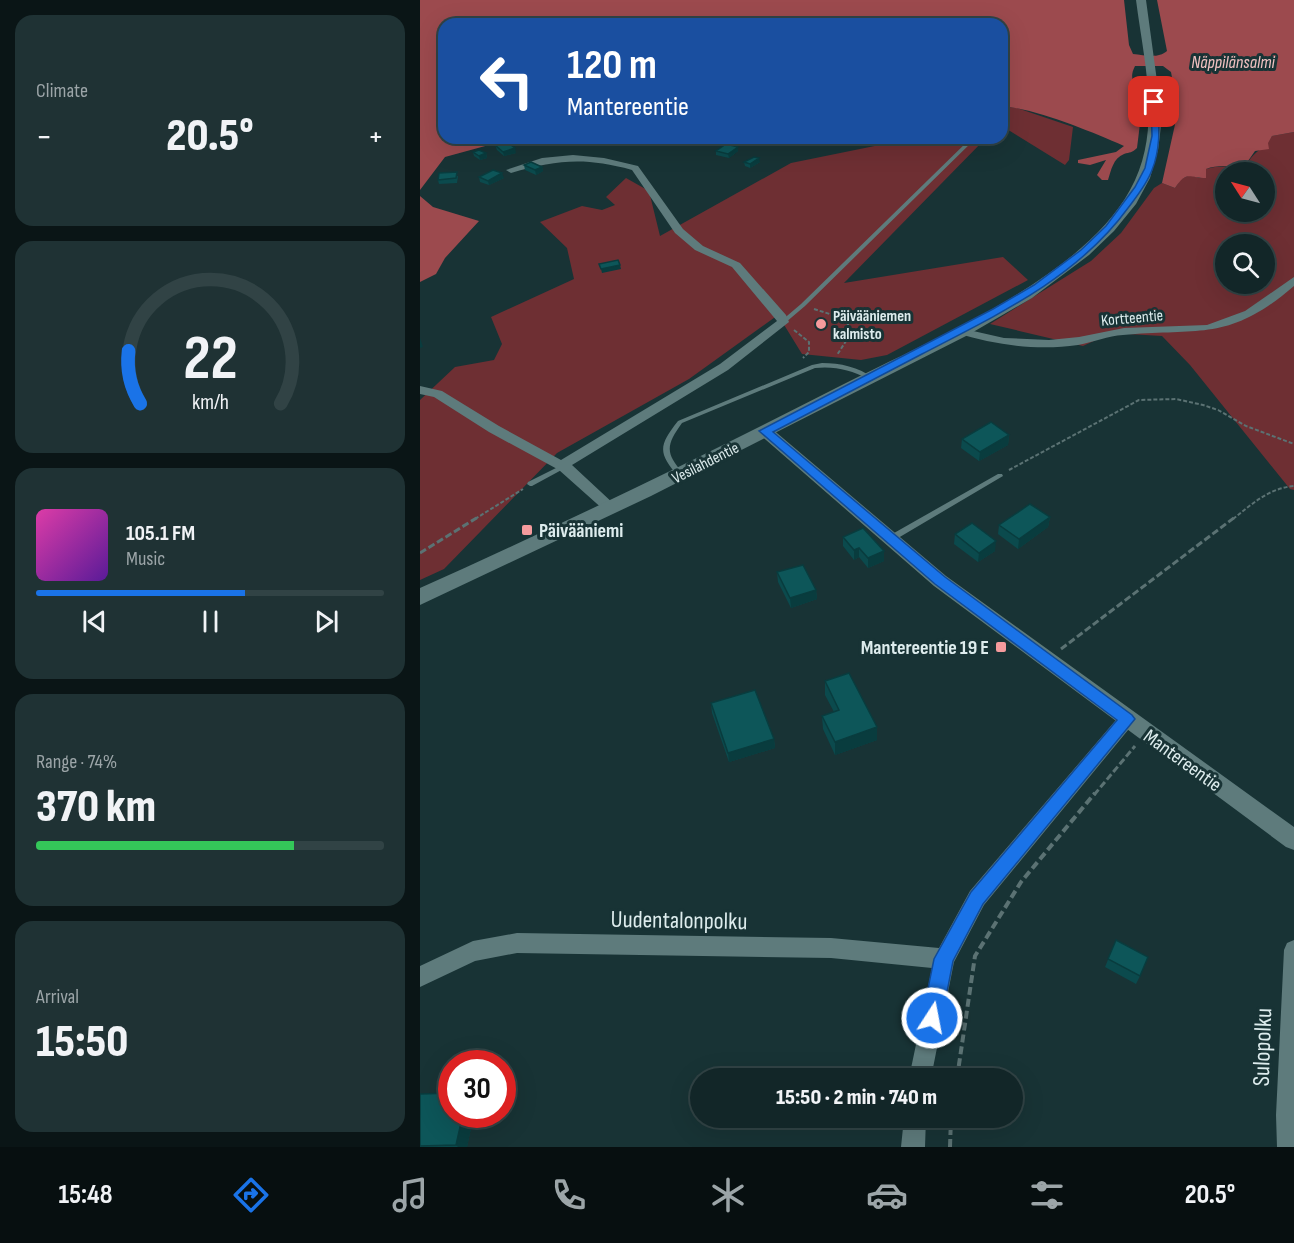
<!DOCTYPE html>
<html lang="en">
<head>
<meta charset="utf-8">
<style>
  :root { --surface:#122628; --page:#1f3234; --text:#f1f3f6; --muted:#9ca5a8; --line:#314345; --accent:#1a73e8 }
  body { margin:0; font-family:"Sofia Sans Condensed",sans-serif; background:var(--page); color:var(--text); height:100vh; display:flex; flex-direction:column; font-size:22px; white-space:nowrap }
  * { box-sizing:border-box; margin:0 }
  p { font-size:20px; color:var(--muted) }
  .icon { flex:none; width:33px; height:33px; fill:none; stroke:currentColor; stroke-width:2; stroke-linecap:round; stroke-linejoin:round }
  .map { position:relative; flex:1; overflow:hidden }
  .details { display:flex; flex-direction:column; gap:15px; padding:15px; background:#0a1516; width:420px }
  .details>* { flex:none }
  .guide { position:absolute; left:18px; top:18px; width:570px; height:126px; border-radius:18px; box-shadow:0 6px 24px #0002,0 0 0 2px var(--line); background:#1a4fa0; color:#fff; overflow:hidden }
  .needle { width:39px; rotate:306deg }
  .tools { position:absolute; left:795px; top:162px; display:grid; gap:12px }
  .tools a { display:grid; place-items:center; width:60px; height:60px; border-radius:50%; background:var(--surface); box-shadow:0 6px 24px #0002,0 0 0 2px var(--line); font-size:30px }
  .speed { position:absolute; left:18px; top:1050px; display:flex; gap:12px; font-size:30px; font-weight:700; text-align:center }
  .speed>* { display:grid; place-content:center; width:78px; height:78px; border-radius:50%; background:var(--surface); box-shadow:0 6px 24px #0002,0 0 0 2px var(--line); line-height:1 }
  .speed .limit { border:9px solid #d22; background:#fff; color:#111 }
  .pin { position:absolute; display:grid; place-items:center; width:51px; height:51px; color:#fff; margin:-26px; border-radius:12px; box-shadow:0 3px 9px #0006 }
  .me { position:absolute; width:66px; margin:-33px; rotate:11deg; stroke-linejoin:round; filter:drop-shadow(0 0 4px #0008) }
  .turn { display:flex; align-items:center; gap:21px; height:126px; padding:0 30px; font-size:27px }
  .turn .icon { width:78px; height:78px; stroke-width:2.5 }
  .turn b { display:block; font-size:42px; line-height:51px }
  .big { font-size:45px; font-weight:800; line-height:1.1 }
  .details .widget { flex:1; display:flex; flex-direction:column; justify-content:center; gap:9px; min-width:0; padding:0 21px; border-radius:18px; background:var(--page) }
  .details .dial { align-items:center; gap:0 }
  .dial svg { height:156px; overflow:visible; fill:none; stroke:var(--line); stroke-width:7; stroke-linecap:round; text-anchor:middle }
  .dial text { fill:var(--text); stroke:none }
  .song { display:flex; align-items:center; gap:18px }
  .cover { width:72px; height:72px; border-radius:9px; background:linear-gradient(135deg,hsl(320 70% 55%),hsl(270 70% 35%)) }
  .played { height:6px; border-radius:3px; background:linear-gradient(90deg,var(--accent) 60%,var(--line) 60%) }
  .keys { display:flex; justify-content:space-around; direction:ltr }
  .heat { display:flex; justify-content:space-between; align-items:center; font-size:33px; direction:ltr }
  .charge { height:9px; border-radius:4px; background:linear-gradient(90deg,#34c759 74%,var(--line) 0) }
  .trip { position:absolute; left:270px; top:1068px; width:333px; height:60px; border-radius:30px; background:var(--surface); box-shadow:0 6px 24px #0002,0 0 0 2px var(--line); font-weight:800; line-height:60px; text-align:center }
  .dock { display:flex; height:96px; justify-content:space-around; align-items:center; background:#070f10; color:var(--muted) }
  .dock .icon { width:42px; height:42px }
  .dock .active { color:var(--accent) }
  .dock b { font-size:27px; color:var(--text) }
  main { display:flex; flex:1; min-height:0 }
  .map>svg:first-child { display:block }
  .green { fill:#6e2f33; fill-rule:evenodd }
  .water { fill:#9c4a4e }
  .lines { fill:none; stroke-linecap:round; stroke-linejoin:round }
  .path-far2 { stroke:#5b7273; stroke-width:2; stroke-dasharray:4 2; stroke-linecap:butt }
  .path-far1 { stroke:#5b7273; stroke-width:3; stroke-dasharray:7 3; stroke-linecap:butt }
  .path { stroke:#5b7273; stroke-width:4; stroke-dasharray:8 4; stroke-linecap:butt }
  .service { fill:#5e7b7c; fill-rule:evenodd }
  .minor { fill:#5e7b7c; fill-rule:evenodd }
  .tertiary { fill:#5e7b7c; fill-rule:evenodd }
  .secondary { fill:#5e7b7c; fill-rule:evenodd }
  .wall { fill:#0b4a4d }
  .shaded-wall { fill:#093c3e }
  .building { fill:#0d5659; stroke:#093c3e; stroke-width:1.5 }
  .route { fill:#1a73e8; stroke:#114b97; stroke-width:1.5 }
  .poi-dot { fill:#f59b9d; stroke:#183335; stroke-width:2 }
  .labels { text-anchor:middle; stroke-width:6; stroke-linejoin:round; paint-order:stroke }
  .far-poi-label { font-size:16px; font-weight:bold; fill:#ddeced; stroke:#183335; text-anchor:start }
  .far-street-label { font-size:16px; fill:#ddeced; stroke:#183335 }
  .far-water-label { font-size:18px; font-style:italic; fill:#f1c1c1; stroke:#183335 }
  .poi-label { font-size:20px; font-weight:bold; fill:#ddeced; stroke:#183335; text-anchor:start }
  .street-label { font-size:20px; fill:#ddeced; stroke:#183335 }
  .near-street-label { font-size:24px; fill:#ddeced; stroke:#183335 }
</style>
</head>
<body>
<main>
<section class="details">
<div class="widget"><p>Climate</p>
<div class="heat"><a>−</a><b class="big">20.5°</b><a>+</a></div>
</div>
<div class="widget dial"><svg viewBox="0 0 100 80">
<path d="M14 69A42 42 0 1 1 86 69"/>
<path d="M14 69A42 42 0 0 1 8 42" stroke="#1a73e8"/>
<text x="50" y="56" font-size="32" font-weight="700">22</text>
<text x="50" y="72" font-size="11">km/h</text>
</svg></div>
<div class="widget">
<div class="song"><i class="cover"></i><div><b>105.1 FM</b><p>Music</p></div></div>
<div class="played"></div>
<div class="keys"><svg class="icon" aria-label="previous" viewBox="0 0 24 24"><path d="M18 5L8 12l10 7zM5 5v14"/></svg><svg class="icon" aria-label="pause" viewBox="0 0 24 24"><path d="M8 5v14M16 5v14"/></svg><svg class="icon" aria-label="next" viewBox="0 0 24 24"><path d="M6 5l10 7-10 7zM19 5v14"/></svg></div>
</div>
<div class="widget"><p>Range · 74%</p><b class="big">370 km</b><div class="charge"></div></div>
<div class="widget"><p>Arrival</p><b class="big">15:50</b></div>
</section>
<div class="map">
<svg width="874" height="1147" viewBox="0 0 874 1147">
  <rect width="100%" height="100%" fill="#183335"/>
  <path class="green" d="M582 106 597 108 653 127 649 160 645 165 582 126Z
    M874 132V490L870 489 770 365 742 336 691 333 663 346 570 324 671 261 701 233 734 188 742 183 755 188 761 179 770 175 779 178 786 177V169C800 165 815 166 829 171L828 162C835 151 845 148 852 136ZM806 172H844V212H806ZM806 244H844V284H806Z
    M494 138H566L424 283 583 257 608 280 467 355 441 360 382 354 358 315 269 379 137 453 24 569 0 580V400L35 367 74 360 82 344 71 317 154 279 147 248 120 222 162 206 182 210 195 205 186 197 206 178 229 191 240 236 371 163Z"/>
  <path class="water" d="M0 0H704L709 45 713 54C725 55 738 59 747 51L737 0H874V132L852 136 848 143 849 149 835 151 828 161 832 169 828 171C815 166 800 164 786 169V178C769 178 767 170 755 188L742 183 758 111 751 72 743 66H715C707 82 718 84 720 98 722 114 719 131 717 148 712 153 710 152 704 154 693 158 691 171 688 180H682L677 175 686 160 670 165 658 163V160L696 152 704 146C669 131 620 110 582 106V24H24V138H95L25 157 0 190Z
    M0 196 13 207 59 221 25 258 16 274 0 282Z"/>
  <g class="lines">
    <path class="path-far2" d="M394 309 419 317 428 324 426 341 417 355
      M374 330 389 342V352L383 358
      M589 470 719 400 756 399 783 405 798 410 826 426 874 444
      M55 519 103 489
      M813 519C832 504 849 488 874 486"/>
    <path class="path-far1" d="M0 553 58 517
      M641 649 815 517
      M674 795 715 746"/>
    <path class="path" d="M537 1078 555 956 601 882 675 793
      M530 1147 531 1118"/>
    <path class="service" d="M551 138H556L385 306 365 323H361V321L381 304Z
      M402 363C420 363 439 367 453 378L450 380 448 379C431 370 415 366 395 368L262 423C246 445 245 453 263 473L264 475 263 477H259C237 453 239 445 258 421L392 365Z
      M142 465H146L147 467 112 486H110L107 484 108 482Z
      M578 474H582L583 476 473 541H467L466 539 467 537Z"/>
    <path class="minor" d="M153 155 184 158 218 166 263 229 283 246 320 263 366 315 369 322 308 370 152 465 195 505 197 508 190 513 185 511 139 470 69 432 14 397 0 394V386L22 391 79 426 141 460 300 364 357 321 312 267 275 250 255 233 212 170C164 157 137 160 91 173L86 170 122 158Z
      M874 277V286C809 342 781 328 703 335 688 336 674 342 658 345 617 351 576 345 536 333L534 331 540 328 584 338 629 340 659 337 704 328 787 325 825 311Z
      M707 712 713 714 716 719 713 724 564 905 534 962 511 1078H489L512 968 411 958 97 953 55 961 0 987V966L53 941 97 933 411 938 519 948 550 891 701 714Z
      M874 940V1147H857L856 1115 864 950 867 943Z
      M484 1118H506L505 1147H481Z"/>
    <path class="tertiary" d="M345 426 351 428 526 576 874 827V850L866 847 514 586 339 434 337 431Z"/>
    <path class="secondary" d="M716 0H726L742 118 738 150 730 178 716 204 694 231 669 255 612 298 548 335 231 496 0 605V588C141 525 281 457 418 387 507 341 661 280 710 190 743 131 724 63 716 0Z"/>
  </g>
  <path class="wall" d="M218 138H231V143L219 144Z
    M75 145 96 153 84 156 77 150Z
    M318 147V151L309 158 296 155V151Z
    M53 152 66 153 67 158 60 160 54 156Z
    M324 162H340L330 168 325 166Z
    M104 165 122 167 123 171 116 175 105 170Z
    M38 176 37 183 19 184 18 180Z
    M59 177 84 178 69 185 60 182Z
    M589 435 588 445 559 461 541 448 542 439Z
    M630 517 628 527 598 549 578 534 579 525Z
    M535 534 575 551 558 562 534 544Z
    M423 537 464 551V561L448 568 439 557 434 560 423 546Z
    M357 572 396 590 397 599 371 608 358 582Z
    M405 681 457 727V740L415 755 403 729 402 716 414 712 405 695Z
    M291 703 354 739 355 748 309 762 292 713Z
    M696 940 720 976 716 984 685 967Z
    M0 1094 32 1114H54L47 1147H0Z"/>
  <path class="shaded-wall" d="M318 147V151L309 158 308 154Z
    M95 148 96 153 84 156 83 152Z
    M66 153 67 158 60 160 59 156Z
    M339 158 340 162 330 168V164Z
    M122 167 123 171 116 175 115 170Z
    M82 173 84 178 69 185 68 181Z
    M200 265 201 269 182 273 181 269Z
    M0 338 3 347 0 348Z
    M589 435 588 445 559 461 560 452Z
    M630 517 628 527 598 549 599 539Z
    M576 541 575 551 558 562 559 553Z
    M439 548V557L434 560V550Z
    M464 551V561L448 568V558Z
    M396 590 397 599 371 608 370 598Z
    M457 727V740L415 755V742Z
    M354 739 355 748 309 762 308 753Z
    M43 1114H54L47 1147H38L36 1145Z"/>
  <path class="building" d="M87 142 95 148 83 152 75 145Z
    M306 144 318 147 308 154 296 151Z
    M59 150 66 153 59 156 53 152Z
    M334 157 339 158 330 164 324 162Z
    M111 162 122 167 115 170 104 165Z
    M73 170 82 173 68 181 59 177Z
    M37 172 36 178 18 180 19 173Z
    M198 260 200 265 181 269 179 264Z
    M571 422 589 435 560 452 542 439Z
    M610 504 630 517 599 539 579 525Z
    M552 523 576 541 559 553 535 534Z
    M443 528 464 551 448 558 439 548 434 550 423 537Z
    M383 565 396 590 370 598 357 572Z
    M429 673 457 727 415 742 402 716 419 710 405 681Z
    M335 690 354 739 308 753 291 703Z
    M696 940 728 957 720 976 688 959Z
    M32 1093V1114H43L36 1145 0 1146V1094Z"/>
  <path class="route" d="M731 101 738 102C739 125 741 148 732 170 727 184 717 196 708 208 657 278 577 315 502 354 452 380 402 406 353 432L525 577 712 715 715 719 563 904 533 961 522 1018 519 1025 512 1028 505 1025 502 1018 514 959 551 892 697 720 515 584 339 431 573 309 614 285 661 250 686 226 715 187 725 168 732 136Z"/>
  <g class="poi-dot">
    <circle cx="401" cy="324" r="6"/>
    <rect x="101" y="524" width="12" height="12" rx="3"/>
    <rect x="575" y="641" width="12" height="12" rx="3"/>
  </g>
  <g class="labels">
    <g class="far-poi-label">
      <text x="413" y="321">Päivääniemen<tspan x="413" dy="18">kalmisto</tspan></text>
    </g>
    <g class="far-street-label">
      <text transform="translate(712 317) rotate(-5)" y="6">Kortteentie</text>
      <text transform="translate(285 462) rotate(-27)" y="6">Vesilahdentie</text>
    </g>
    <g class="far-water-label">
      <text x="813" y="68">Näppilänsalmi</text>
    </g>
    <g class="poi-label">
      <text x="119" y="537">Päivääniemi</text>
      <text x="569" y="654" text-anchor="end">Mantereentie 19 E</text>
    </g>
    <g class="street-label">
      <text transform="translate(763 760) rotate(36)" y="7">Mantereentie</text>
    </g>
    <g class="near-street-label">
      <text transform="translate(259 920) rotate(1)" y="8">Uudentalonpolku</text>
      <text transform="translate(842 1047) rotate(-88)" y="8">Sulopolku</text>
    </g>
  </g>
</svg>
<div class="tools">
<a><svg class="needle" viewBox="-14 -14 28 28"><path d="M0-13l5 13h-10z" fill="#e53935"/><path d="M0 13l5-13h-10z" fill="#9ca5a8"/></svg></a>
<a><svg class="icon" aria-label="search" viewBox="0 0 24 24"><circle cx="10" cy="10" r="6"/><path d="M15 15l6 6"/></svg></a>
</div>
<div class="speed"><div class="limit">30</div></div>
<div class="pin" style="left:734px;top:102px;background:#d93025"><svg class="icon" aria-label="arrive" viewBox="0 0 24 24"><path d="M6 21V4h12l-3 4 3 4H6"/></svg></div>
<svg class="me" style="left:512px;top:1018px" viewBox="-20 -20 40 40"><circle r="17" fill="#1a73e8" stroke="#fff" stroke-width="3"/><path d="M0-11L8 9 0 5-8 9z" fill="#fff"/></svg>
<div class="trip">15:50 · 2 min · 740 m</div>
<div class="guide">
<div class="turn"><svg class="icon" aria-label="left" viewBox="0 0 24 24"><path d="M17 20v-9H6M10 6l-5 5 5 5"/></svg><div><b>120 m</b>Mantereentie</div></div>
</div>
</div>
</main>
<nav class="dock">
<b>15:48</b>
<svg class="icon active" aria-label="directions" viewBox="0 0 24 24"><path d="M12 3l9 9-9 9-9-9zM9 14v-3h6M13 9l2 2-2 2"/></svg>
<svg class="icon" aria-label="music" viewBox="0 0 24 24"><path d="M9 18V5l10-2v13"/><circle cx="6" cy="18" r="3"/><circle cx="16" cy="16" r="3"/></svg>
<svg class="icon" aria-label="phone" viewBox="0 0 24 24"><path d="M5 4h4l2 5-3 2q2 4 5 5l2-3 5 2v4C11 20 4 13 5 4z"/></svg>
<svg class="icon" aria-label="climate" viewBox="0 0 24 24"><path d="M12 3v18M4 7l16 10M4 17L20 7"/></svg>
<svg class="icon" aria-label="car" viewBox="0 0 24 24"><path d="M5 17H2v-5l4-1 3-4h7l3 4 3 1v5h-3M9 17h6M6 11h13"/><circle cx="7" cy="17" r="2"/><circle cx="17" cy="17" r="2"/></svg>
<svg class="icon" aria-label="filters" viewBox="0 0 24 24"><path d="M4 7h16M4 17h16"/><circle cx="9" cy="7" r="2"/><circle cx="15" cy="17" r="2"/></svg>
<b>20.5°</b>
</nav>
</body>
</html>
